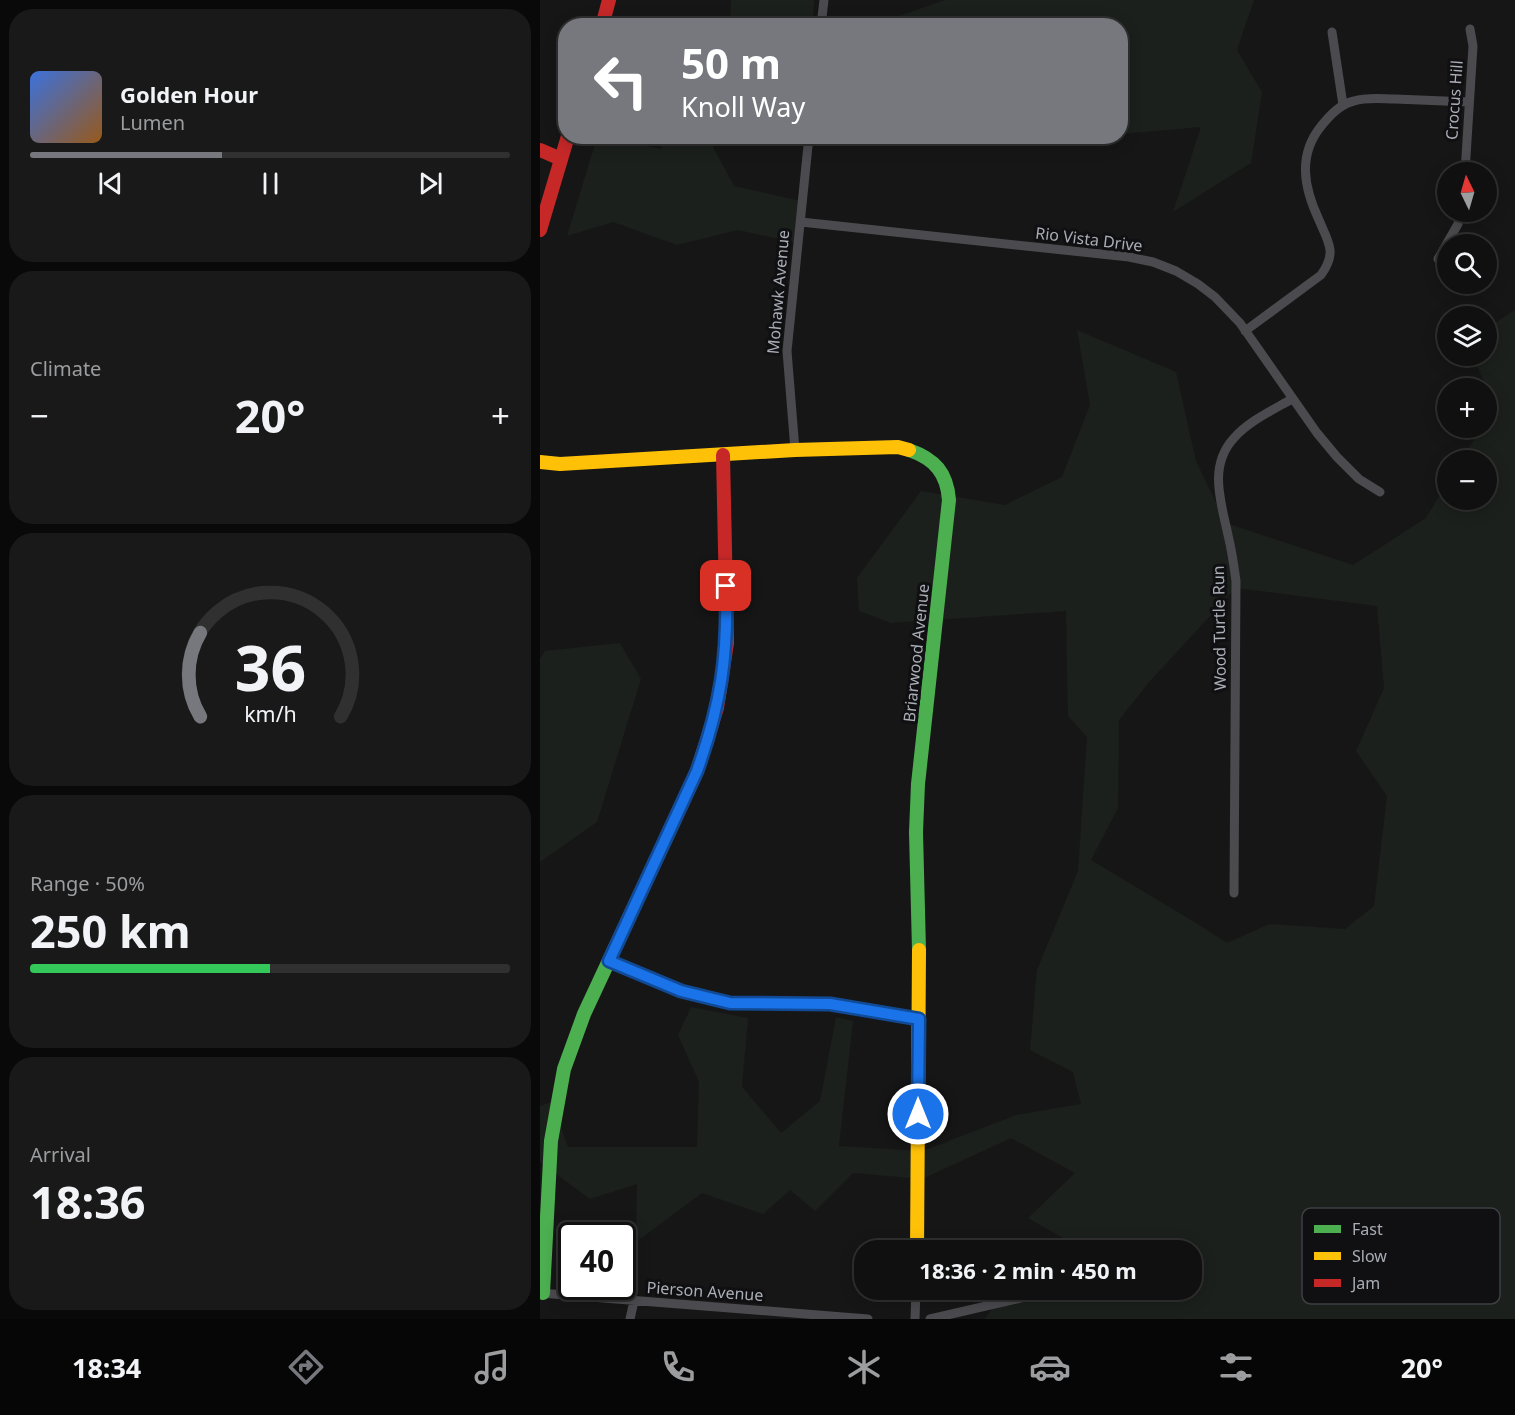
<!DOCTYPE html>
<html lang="en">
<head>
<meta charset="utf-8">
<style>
  :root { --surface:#101010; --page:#191919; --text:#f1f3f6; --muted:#9c9d9f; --line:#303030; --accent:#76787d }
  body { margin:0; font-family:"Noto Sans",sans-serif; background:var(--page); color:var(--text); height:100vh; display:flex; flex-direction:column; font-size:22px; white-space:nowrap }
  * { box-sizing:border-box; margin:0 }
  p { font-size:20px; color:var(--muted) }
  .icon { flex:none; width:33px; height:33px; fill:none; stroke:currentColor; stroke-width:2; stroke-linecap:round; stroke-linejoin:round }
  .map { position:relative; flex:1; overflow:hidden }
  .panel { display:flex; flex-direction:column; gap:9px; padding:9px; background:#090909; width:540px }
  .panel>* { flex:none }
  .top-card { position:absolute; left:18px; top:18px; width:570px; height:126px; border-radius:24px; box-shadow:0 3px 15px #0003,0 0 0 2px var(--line); background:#76787d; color:#fff; overflow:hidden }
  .needle { width:39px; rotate:355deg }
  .tools { position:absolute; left:897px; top:162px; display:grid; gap:12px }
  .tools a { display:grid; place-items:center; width:60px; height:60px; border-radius:50%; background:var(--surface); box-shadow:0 3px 15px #0003,0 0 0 2px var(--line); font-size:30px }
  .speed { position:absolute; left:18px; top:1222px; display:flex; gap:12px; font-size:30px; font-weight:700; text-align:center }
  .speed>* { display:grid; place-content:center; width:78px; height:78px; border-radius:50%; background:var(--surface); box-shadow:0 3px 15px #0003,0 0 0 2px var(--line); line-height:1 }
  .speed .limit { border:3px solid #111; border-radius:9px; background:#fff; color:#111 }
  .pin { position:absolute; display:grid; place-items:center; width:51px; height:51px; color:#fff; margin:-26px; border-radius:12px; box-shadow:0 3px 9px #0006 }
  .me { position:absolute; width:66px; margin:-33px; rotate:0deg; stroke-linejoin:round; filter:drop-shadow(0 0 4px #0008) }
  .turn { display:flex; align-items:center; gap:21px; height:126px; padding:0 24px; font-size:27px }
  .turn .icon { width:78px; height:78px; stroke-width:2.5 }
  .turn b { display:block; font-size:42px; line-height:51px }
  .big { font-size:45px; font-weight:700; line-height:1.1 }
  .panel .tile { flex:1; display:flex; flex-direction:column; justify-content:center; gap:9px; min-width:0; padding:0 21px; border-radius:24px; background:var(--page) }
  .panel .dial { align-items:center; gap:0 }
  .dial svg { height:156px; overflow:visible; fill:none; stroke:var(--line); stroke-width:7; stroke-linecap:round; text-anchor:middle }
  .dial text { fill:var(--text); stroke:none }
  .song { display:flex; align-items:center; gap:18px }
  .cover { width:72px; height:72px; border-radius:9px; background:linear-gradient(135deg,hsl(220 70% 55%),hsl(30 70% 35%)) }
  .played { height:6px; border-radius:3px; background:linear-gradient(90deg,var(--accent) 40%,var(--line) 40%) }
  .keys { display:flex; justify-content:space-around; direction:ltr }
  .heat { display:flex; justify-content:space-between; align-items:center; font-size:33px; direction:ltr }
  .charge { height:9px; border-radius:4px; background:linear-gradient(90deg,#34c759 50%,var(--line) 0) }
  .trip { position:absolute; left:314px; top:1240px; width:348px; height:60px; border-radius:24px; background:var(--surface); box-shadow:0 3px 15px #0003,0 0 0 2px var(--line); font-weight:700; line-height:60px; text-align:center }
  .menu { display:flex; height:96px; justify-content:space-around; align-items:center; background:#060606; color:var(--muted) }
  .menu .icon { width:42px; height:42px }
  .menu .active { color:var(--accent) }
  .menu b { font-size:27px; color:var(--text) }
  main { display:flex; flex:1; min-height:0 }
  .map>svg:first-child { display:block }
  .green { fill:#1b201c; fill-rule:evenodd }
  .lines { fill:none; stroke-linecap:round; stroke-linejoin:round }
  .street { stroke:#4b4b4f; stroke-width:9 }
  .fast { stroke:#4caf50; stroke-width:14 }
  .slow { stroke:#ffc107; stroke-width:14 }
  .jam { stroke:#c62828; stroke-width:14 }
  .route-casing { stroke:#114b97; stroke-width:15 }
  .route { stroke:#1a73e8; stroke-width:10 }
  .labels { text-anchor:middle; stroke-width:6; stroke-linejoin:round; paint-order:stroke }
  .street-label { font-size:16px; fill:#a9adb5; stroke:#101012 }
  .key { fill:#101012; stroke:#3e3f43; stroke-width:1.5 }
  .key-label { font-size:16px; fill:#a9adb5 }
</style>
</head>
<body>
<main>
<section class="panel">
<div class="tile">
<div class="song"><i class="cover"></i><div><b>Golden Hour</b><p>Lumen</p></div></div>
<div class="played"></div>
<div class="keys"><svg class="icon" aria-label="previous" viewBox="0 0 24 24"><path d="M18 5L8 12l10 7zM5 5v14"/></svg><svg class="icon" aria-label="pause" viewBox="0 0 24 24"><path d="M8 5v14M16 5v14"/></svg><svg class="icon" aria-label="next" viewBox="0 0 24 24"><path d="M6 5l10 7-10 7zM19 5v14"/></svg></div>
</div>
<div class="tile"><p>Climate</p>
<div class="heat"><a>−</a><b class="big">20°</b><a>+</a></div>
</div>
<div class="tile dial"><svg viewBox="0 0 100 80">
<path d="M14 69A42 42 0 1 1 86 69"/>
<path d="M14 69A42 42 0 0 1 14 26" stroke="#76787d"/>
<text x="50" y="56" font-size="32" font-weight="700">36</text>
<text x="50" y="72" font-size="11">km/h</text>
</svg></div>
<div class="tile"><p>Range · 50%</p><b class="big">250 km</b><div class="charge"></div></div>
<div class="tile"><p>Arrival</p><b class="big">18:36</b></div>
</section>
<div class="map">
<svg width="975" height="1319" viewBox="0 0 975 1319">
  <rect width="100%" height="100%" fill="#161616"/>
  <path class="green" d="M191 0H274L273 25H190Z
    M405 0H714L697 50 722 92 711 163 633 212 661 127 581 134 580 26H387L356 17Z
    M57 137 122 149 121 137H178L173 147 194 186 265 202 262 244 198 230 137 245 73 222 27 236Z
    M975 310V1319H445L452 1309 499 1290H651V1251H527L525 1239 488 1218 535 1173 471 1138 382 1179 313 1173 275 1211 250 1190 223 1214 162 1193 96 1242 97 1184 50 1199 0 1162V1106L12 1102 28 1147H157L159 1082 138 1035 151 1007 208 1018 202 1087 241 1133 280 1101 296 1017 313 1021 299 1146 383 1151 476 1115 541 1104 533 1072 490 1050 497 970 538 871 547 737 528 716 526 611 351 623 319 611 317 578 381 491 465 505 522 477 550 405 537 330 636 372 656 461 686 523 813 565 886 518 907 483 908 500H946V460H921L941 428H946L947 419 954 406 933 356H946L947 328ZM696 588 837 606 844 688 816 751 847 796 834 906 805 929 729 924 687 943 656 923 551 860 578 808 579 720 610 681Z
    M80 643 101 679 57 822 0 862V659L5 651Z"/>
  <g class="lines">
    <path class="street" d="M281 26 284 0
      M792 32 803 105
      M925 172 933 46 930 29
      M261 222 589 257 613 262 636 271 658 284 675 297 700 323 777 433 797 457 819 479 840 492
      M898 259 918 224 921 212
      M705 331 781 275C786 268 791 260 790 250 789 240 783 230 779 220 764 188 757 155 782 125 790 115 800 104 814 101 827 97 842 99 855 99 880 100 904 101 929 102
      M255 450 247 351 269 136
      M694 893 696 581C694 566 692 551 688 535 681 502 668 466 694 438 709 421 733 410 752 399
      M69 961 141 991 190 1003 290 1004 379 1019
      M0 1293 328 1319
      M90 1319 94 1301
      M375 1319 376 1290
      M390 1319 515 1290"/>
    <path class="fast" d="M369 450C395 459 407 473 409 500L378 784 376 832 379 950
      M3 1293 11 1141 24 1069 44 1014 135 819"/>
    <path class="slow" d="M0 462 20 464 255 450 358 447 369 450
      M377 1251 379 950"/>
    <path class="jam" d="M62 26 69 0
      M0 150 21 159
      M0 230 28 136
      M135 819 157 771 177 708 187 643 183 455"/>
  </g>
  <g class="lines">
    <defs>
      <path id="route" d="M186 586C188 657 181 704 157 771L69 961 141 991 190 1003 290 1004 379 1019 378 1114"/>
    </defs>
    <use href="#route" class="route-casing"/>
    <use href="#route" class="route"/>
  </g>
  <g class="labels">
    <g class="street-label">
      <text transform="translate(914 100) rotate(-86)" y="6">Crocus Hill</text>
      <text transform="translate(549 239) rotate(7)" y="6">Rio Vista Drive</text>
      <text transform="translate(238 292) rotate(-85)" y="6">Mohawk Avenue</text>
      <text transform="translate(679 628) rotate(-91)" y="6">Wood Turtle Run</text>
      <text transform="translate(376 653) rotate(-84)" y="6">Briarwood Avenue</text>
      <text transform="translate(165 1291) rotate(4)" y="6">Pierson Avenue</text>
    </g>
  </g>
  <rect x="762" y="1208" width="198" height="96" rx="9" class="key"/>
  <rect x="774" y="1225" width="27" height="8" fill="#4caf50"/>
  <rect x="774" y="1252" width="27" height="8" fill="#ffc107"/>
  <rect x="774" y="1279" width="27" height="8" fill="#c62828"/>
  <g class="key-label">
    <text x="812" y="1235">Fast</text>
    <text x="812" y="1262">Slow</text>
    <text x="812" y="1289">Jam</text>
  </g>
</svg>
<div class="tools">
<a><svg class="needle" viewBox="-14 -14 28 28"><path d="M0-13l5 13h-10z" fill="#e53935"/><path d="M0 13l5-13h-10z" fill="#9c9d9f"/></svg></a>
<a><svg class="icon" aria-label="search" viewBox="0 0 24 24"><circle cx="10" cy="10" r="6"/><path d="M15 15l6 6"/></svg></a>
<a><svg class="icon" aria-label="layers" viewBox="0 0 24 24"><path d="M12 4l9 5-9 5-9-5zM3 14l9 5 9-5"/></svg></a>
<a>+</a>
<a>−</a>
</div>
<div class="speed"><div class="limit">40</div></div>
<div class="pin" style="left:186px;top:586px;background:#d93025"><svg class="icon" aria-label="arrive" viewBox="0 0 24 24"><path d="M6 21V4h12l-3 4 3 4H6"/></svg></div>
<svg class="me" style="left:378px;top:1114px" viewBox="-20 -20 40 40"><circle r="17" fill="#1a73e8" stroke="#fff" stroke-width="3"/><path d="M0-11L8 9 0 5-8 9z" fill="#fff"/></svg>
<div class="trip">18:36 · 2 min · 450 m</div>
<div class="top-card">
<div class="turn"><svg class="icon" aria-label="left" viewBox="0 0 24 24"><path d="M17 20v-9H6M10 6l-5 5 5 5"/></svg><div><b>50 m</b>Knoll Way</div></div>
</div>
</div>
</main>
<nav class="menu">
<b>18:34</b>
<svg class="icon active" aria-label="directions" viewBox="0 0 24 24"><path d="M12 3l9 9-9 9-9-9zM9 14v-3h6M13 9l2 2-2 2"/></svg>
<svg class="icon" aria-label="music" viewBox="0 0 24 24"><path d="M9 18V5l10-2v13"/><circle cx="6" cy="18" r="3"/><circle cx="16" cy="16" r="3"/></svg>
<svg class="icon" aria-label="phone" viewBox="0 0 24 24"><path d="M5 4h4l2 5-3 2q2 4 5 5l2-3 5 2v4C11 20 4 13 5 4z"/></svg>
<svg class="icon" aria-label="climate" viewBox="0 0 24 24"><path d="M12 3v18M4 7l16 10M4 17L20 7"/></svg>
<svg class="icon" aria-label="car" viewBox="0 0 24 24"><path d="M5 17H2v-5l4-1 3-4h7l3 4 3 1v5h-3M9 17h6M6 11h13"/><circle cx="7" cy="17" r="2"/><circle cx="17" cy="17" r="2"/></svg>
<svg class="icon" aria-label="filters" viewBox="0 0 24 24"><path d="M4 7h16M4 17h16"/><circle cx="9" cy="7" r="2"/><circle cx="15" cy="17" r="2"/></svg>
<b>20°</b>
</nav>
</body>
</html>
